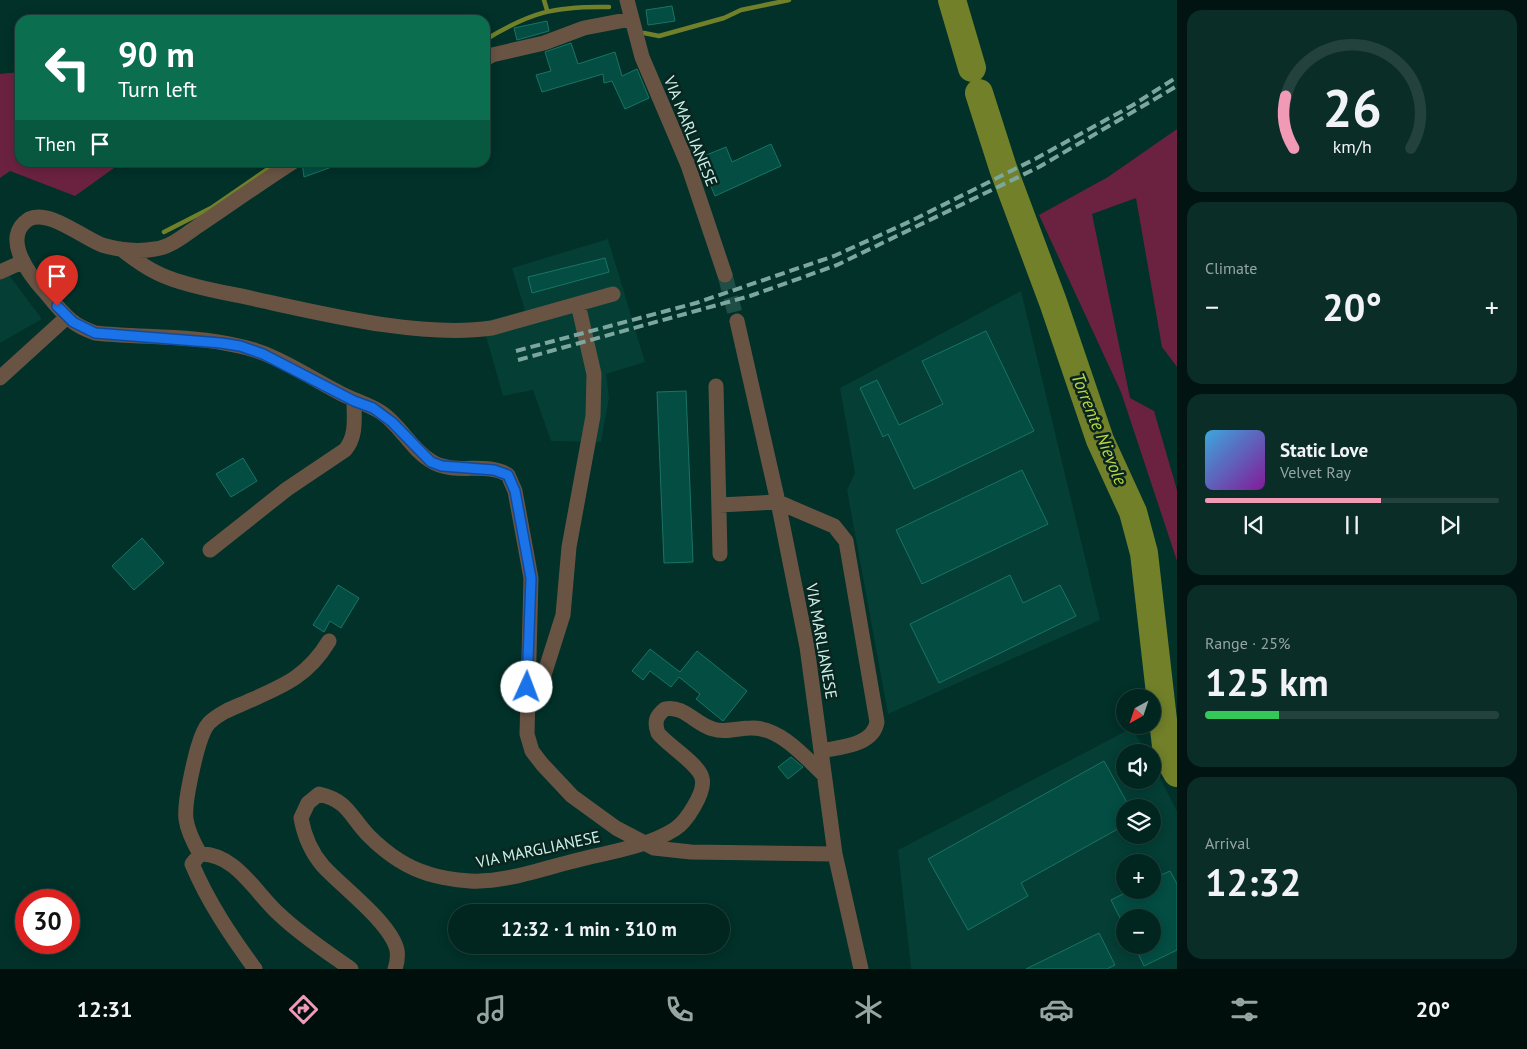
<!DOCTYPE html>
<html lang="en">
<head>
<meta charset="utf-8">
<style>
  :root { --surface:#01251f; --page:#0b2d28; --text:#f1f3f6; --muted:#96a5a4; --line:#23423d; --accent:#f09ab6 }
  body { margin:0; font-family:"PT Sans",sans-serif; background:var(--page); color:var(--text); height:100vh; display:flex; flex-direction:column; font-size:19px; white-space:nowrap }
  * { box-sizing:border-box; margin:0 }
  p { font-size:16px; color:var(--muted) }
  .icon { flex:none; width:28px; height:28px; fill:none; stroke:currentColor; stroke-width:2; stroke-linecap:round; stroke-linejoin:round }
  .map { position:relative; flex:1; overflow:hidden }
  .panel { display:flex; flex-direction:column; gap:10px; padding:10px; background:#011411; width:350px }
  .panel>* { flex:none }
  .banner { position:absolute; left:15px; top:15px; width:475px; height:152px; border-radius:15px; box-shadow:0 2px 12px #0003,0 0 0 1px var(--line); background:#0b6e4f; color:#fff; overflow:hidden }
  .needle { width:32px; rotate:220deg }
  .buttons { position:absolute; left:1116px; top:689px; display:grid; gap:10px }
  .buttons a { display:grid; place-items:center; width:45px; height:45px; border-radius:50%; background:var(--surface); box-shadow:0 2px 12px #0003,0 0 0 1px var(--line); font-size:25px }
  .speed { position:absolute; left:15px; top:889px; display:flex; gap:10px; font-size:25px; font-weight:700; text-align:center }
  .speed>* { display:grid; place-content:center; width:65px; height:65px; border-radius:50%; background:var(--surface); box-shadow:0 2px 12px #0003,0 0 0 1px var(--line); line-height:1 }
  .speed .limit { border:8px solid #d22; background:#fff; color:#111 }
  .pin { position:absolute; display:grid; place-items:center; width:42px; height:42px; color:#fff; margin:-51px -21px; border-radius:50% 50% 50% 0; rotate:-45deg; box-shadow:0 0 5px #0007 }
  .pin .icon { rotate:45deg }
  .me { position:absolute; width:55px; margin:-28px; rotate:2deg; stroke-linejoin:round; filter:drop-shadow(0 0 4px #0008) }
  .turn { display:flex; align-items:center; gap:18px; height:105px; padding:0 20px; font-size:22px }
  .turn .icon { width:65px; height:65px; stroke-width:2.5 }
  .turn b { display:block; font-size:35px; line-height:42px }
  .then { display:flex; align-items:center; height:48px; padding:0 20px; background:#0003; gap:10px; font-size:19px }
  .big { font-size:38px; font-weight:700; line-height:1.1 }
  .panel .tile { flex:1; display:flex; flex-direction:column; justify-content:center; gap:8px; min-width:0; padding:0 18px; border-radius:15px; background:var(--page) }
  .panel .dial { align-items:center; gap:0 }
  .dial svg { height:130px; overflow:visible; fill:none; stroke:var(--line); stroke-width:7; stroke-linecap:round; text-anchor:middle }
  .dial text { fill:var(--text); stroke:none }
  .song { display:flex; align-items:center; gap:15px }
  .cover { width:60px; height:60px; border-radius:8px; background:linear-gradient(135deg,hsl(200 70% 55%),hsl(290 70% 35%)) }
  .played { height:5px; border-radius:2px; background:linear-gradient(90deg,var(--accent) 60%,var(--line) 60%) }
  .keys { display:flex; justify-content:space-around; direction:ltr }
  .heat { display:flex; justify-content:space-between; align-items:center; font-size:28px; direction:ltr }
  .charge { height:8px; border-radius:4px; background:linear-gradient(90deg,#34c759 25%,var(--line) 0) }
  .trip { position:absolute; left:448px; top:904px; width:282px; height:50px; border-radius:25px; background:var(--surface); box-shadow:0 2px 12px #0003,0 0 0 1px var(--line); font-weight:700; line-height:50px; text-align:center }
  .tab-bar { display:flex; height:80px; justify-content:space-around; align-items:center; background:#000f0c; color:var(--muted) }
  .tab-bar .icon { width:35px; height:35px }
  .tab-bar .selected { color:var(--accent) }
  .tab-bar b { font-size:22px; color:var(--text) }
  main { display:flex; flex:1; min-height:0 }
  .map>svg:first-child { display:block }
  .built { fill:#043e35; fill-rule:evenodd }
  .green { fill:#6b2240 }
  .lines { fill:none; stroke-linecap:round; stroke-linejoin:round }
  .stream { stroke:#718029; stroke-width:4.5 }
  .river { stroke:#718029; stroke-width:28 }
  .building { fill:#034d42; stroke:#1a7465 }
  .minor-tunnel { stroke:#1f4e46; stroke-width:15; stroke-dasharray:15 8; stroke-linecap:butt }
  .minor { stroke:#695444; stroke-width:15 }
  .rail { stroke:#7da79e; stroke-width:4; stroke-dasharray:10 5; stroke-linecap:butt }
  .route-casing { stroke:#114b97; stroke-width:12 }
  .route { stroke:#1a73e8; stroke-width:9 }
  .labels { text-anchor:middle; stroke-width:5; stroke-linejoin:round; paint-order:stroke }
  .street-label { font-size:16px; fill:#ccf3e9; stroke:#0a251f }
  .water-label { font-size:18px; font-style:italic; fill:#bed742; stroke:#0a251f }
</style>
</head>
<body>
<main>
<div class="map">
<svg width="1177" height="969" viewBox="0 0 1177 969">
  <rect width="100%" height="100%" fill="#013129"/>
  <path class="built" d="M608 239 645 362 606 374 609 398 601 442 551 441 533 390 503 396 482 322 525 311 512 268Z
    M0 263 42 319 0 343Z
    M1021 291 1100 620 888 714 847 490 855 473 840 388Z
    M1132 728 1146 752H1125V780H1152L1153 765 1177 811V969H911L898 850ZM1125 808H1152V835H1125ZM1125 862H1152V890H1125ZM1125 918H1152V945H1125Z"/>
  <path class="green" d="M20 72V162L121 163 75 196 10 171 0 178V74Z
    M1177 129V367L1162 347 1136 198 1092 214 1130 398 1154 411 1177 490V561L1121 392 1039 215 1108 177Z"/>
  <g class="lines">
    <path class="stream" d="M544 0 547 10
      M644 33 659 36 724 18 741 10 789 0
      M485 40C531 12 554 6 609 7
      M164 232 211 208 278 162"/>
    <path class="river" d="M952 0 972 68
      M979 93 1003 168 1053 302 1100 440 1133 512 1144 553 1167 755 1177 773"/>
  </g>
  <path class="building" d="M672 6 675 21 648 25 646 10Z
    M547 21 549 31 517 40 514 28Z
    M571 43 578 64 615 52 622 76 637 69 649 98 625 109 612 81 604 83 603 74 542 92 536 75 551 71 545 52Z
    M771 144 781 166 715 196 699 158 726 147 732 162Z
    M302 162H340V164L304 177Z
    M605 258 609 272 532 293 528 277Z
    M986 331 1034 431 914 489 888 434 883 437 860 388 877 380 899 425 943 404 922 361Z
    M686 391 693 562 664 563 657 392Z
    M243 458 257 481 231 497 216 474Z
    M1022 470 1048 524 922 584 896 530Z
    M142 538 164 563 134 590 112 566Z
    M1010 575 1023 603 1060 585 1076 616 939 683 910 624Z
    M338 585 359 598 341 628 330 621 324 632 313 625Z
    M650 649 680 672 697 651 747 691 723 721 696 699 700 694 679 677 671 687 650 671 643 680 632 671Z
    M791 757 803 767 788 779 778 767Z
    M1104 761 1130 808H1125V825L1021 883 1028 896 968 930 928 859Z
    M1170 871 1177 884V950L1144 966 1134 945H1152V918H1120L1111 900 1131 890H1152V879Z
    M1099 933 1115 965 1107 969H1026Z"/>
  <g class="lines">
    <path class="minor-tunnel" d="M725 275 737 321"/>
    <path class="minor" d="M627 0 642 57 688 165 725 275
      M485 59 492 55 544 43 584 28 631 19
      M293 162C262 182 232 203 201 224 187 233 172 247 155 249 138 252 119 250 102 245 83 238 49 209 29 219 0 237 30 276 46 293 54 303 62 313 72 321 79 327 87 330 95 333 143 338 192 335 239 346 274 353 307 376 338 392 352 400 369 404 382 413 401 426 411 449 431 461 454 476 486 461 508 475L515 491 531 578 527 734 532 751 542 764 572 796 616 828 654 848 691 852 835 854
      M121 249C136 261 151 272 169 278 198 289 229 293 259 300 328 315 422 338 492 328L613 294
      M0 272 20 263
      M737 321 778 502 807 647 835 854 861 969
      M0 378 67 317
      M716 386 720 554
      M719 505 778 502 834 526 846 541 877 722C873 746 839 747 821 751
      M210 550 287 489 345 450C357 436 354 418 354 401
      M527 704 544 675 563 615 569 547 593 416 594 374 578 304
      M200 854C183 824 183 815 190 781 193 767 199 734 209 723 218 714 230 709 242 704 280 687 306 679 329 641
      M255 969C231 936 208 902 192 864L200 854C236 853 256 894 280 915 301 935 327 952 351 969
      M395 969C397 963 398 956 397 950 391 923 342 887 323 866 311 852 304 835 301 818L308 803 319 794C349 801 350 817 369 836 387 854 405 867 429 874 441 878 457 880 470 881 505 883 544 868 578 860 609 852 647 847 675 829 686 822 706 792 702 778 699 764 667 745 658 733 654 722 656 716 665 709 684 705 695 724 713 729 725 733 738 728 751 728 780 727 805 757 824 775"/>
    <path class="rail" d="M516 351 696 303 834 256 911 221 1035 159 1133 105 1177 77
      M518 360 750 296 837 265 1039 167 1177 86"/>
  </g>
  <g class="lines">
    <defs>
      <path id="route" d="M57 306 73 322 95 333 221 343 240 346 263 354 354 401 373 408 392 422 431 462 442 466 494 470 508 475 515 491 531 578 527 687"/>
    </defs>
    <use href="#route" class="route-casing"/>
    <use href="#route" class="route"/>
  </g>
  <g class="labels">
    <g class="street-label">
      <text transform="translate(691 131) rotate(68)" y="6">VIA MARLIANESE</text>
      <text transform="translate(822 641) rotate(80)" y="6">VIA MARLIANESE</text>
      <text transform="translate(538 849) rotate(-12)" y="6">VIA MARGLIANESE</text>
    </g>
    <g class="water-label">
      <text transform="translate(1099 429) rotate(68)" y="6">Torrente Nievole</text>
    </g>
  </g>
</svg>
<div class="buttons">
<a><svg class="needle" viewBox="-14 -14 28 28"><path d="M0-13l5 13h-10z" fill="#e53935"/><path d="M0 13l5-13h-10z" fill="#96a5a4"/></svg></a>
<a><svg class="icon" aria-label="sound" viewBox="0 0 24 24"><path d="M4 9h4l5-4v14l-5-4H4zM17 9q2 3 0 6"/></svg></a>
<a><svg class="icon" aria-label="layers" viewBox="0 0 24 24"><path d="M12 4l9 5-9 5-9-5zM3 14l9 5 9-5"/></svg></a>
<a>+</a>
<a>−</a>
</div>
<div class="speed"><div class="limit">30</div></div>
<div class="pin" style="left:57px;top:306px;background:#d93025"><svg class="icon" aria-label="arrive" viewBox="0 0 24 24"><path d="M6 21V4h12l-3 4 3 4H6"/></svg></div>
<svg class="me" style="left:527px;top:687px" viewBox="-20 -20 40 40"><circle r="19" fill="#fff"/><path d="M0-13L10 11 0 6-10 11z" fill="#1a73e8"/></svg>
<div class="trip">12:32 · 1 min · 310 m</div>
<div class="banner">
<div class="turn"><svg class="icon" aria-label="left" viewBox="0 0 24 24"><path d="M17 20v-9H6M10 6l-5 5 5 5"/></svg><div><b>90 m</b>Turn left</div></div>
<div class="then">Then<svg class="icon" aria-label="arrive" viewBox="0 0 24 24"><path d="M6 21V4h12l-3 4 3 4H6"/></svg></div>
</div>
</div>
<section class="panel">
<div class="tile dial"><svg viewBox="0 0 100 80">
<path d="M14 69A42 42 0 1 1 86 69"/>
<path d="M14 69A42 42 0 0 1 9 37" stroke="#f09ab6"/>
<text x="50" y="56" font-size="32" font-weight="700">26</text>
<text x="50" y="72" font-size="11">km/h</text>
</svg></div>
<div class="tile"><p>Climate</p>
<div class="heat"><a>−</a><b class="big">20°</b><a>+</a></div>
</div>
<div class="tile">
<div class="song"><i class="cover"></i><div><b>Static Love</b><p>Velvet Ray</p></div></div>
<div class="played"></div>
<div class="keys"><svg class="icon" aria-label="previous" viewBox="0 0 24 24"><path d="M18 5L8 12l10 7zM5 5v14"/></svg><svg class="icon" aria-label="pause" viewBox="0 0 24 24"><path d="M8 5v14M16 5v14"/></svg><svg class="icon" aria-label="next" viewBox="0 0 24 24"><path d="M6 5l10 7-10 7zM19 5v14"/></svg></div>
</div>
<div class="tile"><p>Range · 25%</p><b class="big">125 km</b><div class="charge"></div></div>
<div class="tile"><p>Arrival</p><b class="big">12:32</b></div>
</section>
</main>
<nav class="tab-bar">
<b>12:31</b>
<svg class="icon selected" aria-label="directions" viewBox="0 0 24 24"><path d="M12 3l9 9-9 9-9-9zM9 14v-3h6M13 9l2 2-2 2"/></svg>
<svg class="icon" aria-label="music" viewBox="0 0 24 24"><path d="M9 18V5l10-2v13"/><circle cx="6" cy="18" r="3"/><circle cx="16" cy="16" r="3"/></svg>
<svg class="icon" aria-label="phone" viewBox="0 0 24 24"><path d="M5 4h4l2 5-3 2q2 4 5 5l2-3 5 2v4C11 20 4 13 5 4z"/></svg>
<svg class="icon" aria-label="climate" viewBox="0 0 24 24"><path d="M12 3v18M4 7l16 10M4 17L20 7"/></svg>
<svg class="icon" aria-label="car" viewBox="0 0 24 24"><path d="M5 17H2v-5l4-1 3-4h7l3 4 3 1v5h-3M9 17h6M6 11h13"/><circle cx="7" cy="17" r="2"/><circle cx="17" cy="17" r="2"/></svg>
<svg class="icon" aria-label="filters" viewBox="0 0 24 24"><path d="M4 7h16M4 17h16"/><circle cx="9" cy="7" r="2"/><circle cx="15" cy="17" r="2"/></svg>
<b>20°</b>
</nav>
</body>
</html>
